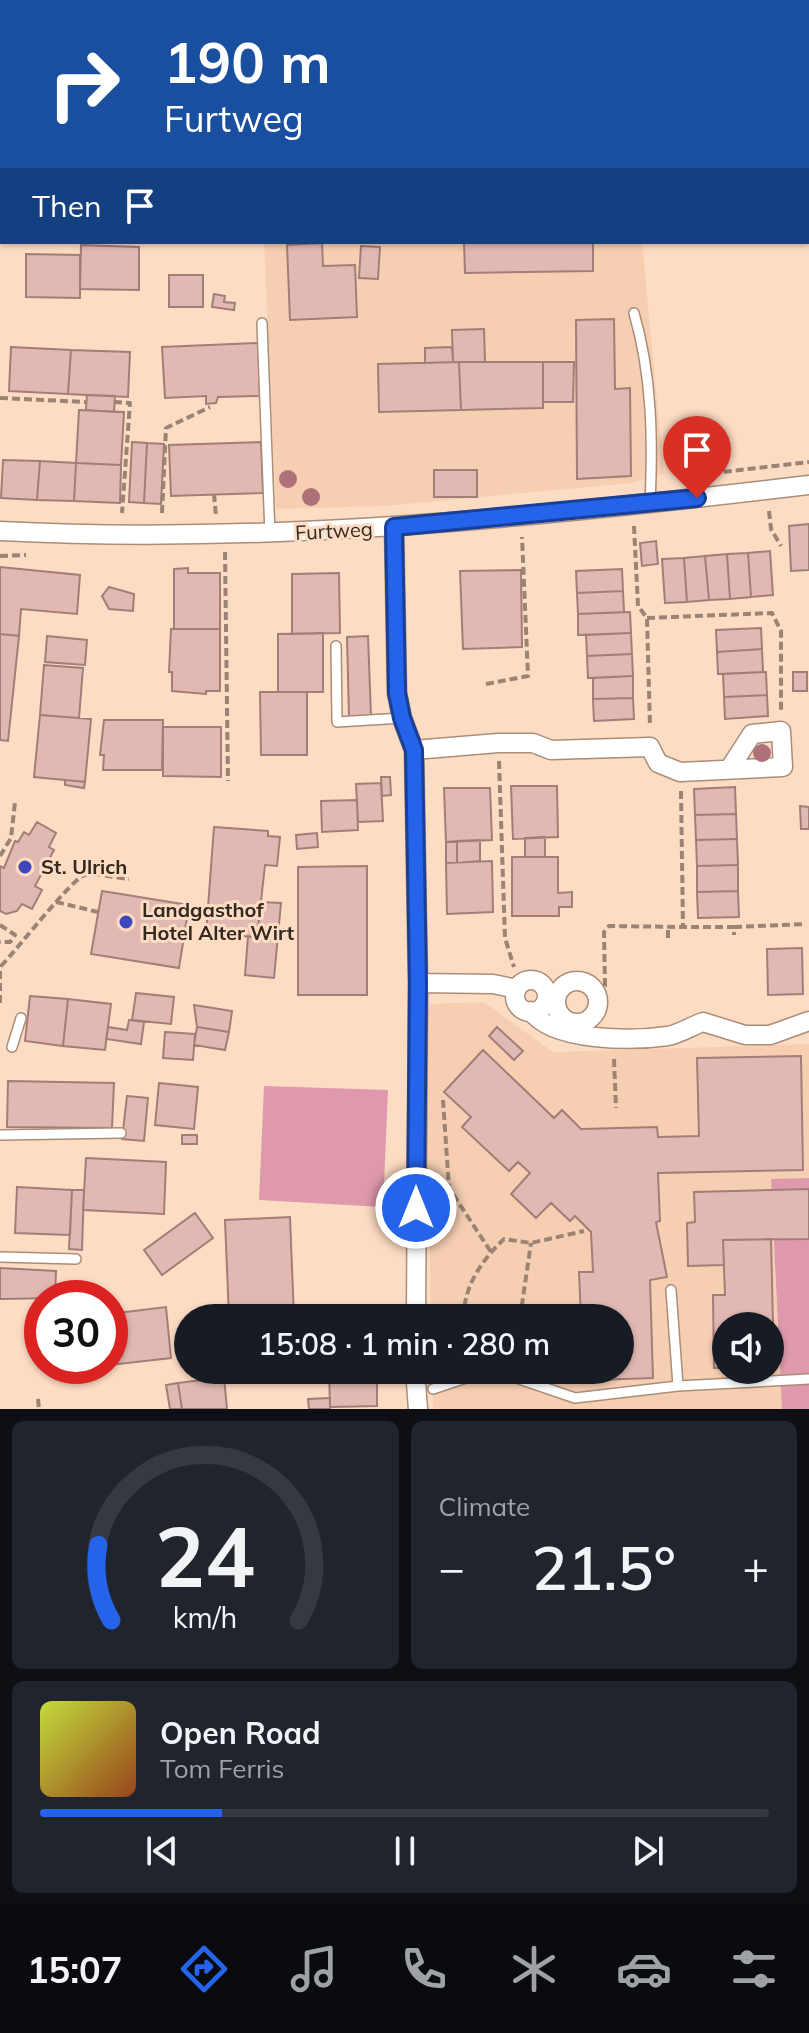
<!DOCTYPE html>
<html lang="en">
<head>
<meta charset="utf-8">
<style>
  :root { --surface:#171b24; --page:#20242c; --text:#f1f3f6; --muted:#9ea1a6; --line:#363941; --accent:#2563eb }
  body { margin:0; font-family:Mulish,sans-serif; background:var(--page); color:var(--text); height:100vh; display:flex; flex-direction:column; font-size:30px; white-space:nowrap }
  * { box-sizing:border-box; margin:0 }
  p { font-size:26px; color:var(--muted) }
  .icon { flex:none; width:44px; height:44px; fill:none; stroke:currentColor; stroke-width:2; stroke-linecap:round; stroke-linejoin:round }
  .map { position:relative; height:1409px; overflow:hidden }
  .panel { display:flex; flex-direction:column; gap:12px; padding:12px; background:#0d0f14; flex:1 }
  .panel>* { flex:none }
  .hud { position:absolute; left:0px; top:0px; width:810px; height:244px; box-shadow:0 2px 6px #0004; background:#1a4fa0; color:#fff; overflow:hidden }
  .tools { position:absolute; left:712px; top:1312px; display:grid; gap:16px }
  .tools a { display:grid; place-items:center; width:72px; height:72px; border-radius:50%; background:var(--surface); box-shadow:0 2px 6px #0004; font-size:40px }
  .speed { position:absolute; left:24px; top:1280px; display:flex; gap:16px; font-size:40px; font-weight:700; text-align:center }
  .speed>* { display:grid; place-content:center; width:104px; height:104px; border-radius:50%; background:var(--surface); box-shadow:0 2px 6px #0004; line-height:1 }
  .speed .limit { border:12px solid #d22; background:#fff; color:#111 }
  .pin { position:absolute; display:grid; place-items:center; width:68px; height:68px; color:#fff; margin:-82px -34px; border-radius:50% 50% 50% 0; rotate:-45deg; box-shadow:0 0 8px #0007 }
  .pin .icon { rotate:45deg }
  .me { position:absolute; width:88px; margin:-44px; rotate:0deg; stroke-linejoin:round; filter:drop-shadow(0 0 6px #0008) }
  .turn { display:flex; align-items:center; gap:28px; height:168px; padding:0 32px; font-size:36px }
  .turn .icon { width:104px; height:104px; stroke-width:2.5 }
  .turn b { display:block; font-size:56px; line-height:68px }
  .then { display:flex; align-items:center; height:76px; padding:0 32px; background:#0003; gap:16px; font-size:30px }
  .big { font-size:60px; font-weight:600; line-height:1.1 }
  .panel .widget { flex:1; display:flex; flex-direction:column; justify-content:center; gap:12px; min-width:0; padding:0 28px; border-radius:12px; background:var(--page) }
  .panel .dial { align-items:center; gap:0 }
  .dial svg { height:208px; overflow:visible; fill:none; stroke:var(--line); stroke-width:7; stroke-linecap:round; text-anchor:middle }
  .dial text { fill:var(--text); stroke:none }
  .song { display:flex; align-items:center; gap:24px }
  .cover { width:96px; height:96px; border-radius:12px; background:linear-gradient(135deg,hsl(70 70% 55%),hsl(20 70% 35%)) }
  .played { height:8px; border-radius:4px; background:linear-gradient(90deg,var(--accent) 25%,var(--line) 25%) }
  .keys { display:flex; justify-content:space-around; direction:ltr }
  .heat { display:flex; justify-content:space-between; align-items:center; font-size:44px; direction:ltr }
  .panel .tiles { flex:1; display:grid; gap:12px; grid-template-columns:1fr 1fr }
  .widget:last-child { grid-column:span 2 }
  .trip { position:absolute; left:174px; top:1304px; width:460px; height:80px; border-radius:40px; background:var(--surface); box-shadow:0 2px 6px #0004; font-weight:600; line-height:80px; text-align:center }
  .dock { display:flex; height:128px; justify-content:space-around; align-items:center; background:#090b0e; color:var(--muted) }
  .dock .icon { width:56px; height:56px }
  .dock .active { color:var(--accent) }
  .dock b { font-size:36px; color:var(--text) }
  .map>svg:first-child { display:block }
  .built { fill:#f6cfb3; fill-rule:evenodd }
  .green { fill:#df99ad }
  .building { fill:#e1b9b2; stroke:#a37d77; stroke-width:2 }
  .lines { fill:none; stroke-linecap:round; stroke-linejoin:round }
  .service-casing { stroke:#ab8d77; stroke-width:12 }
  .minor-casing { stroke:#ab8d77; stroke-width:21 }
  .path { stroke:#9b8473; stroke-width:4; stroke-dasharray:8 4; stroke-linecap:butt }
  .service { stroke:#fff; stroke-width:9 }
  .minor { stroke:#fff; stroke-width:18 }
  .tree { fill:#ae7079 }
  .route-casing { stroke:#184099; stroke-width:20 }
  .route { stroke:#2563eb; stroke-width:14 }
  .poi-dot { fill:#4047bc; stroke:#fddcc4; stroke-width:3 }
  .labels { text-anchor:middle; stroke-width:6; stroke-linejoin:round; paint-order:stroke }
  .street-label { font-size:20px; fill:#34281f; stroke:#fddcc4 }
  .poi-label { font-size:20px; font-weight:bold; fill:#34281f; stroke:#fddcc4; text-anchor:start }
</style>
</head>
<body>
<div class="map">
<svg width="809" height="1409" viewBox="0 0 809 1409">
  <rect width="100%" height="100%" fill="#fddcc4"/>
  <path class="built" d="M264 242H642L664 474 632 483 385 506 276 509Z
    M484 1002 553 1052 809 1044V1178L771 1180 782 1409H433L432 1370H620V1318H431L425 1004ZM726 1326H770V1370H726Z"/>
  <path class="green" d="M264 1086 388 1090 383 1207 259 1200Z
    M809 1178V1409H782L771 1179Z"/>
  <path class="building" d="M87 0H141V2H87Z
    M464 242H593V271L465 273Z
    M322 243 323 266 355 265 357 317 290 320 287 245Z
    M81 245 139 247V290L80 289Z
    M361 246 380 247 378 279 359 278Z
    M26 254 80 255V298L26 297Z
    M169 275H203V307H169Z
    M214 294 225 296 224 302 235 303 234 310 212 307Z
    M614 319 615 389 630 388 631 476 577 479 576 320Z
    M484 329 485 362H453L452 330Z
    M258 343 260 396 218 397 216 403 206 404V396L165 398 162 347Z
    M11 347 71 350 68 394 9 391Z
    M452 347 453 362 425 363V348Z
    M71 350 130 352 128 397 68 394Z
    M459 362H543V408L461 410Z
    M459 362 461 410 379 412 378 364Z
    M543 362H574L573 402H543Z
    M87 395 115 396 114 412 86 410Z
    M79 410 124 412 121 465 76 463Z
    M132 442 147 443 144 503 129 502Z
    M261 442 263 493 171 496 169 445Z
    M147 443 164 444 161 504 144 503Z
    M3 460 40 461 37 500 1 498Z
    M40 461 76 463 74 501 37 500Z
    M76 463 121 465 120 503 74 501Z
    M434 470H477V497H434Z
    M809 524V570L791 571 789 526Z
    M656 541 658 564 642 566 640 543Z
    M770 551 773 595 751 597 748 553Z
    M748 553 751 597 730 599 727 554Z
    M727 554 730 599 709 600 705 556Z
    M705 556 709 600 687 602 684 558Z
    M684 558 687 602 665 603 662 559Z
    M0 567 80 575 77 614 21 609 19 636 0 634Z
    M188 568V573H220V629H174V569Z
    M622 569 623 591 577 593 576 571Z
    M521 570 522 647 463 649 460 571Z
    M339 573 340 633 292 634V574Z
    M109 587 134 594 133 611 109 609 102 596Z
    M623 591 624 612 578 614 577 593Z
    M630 612 631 633 578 635V614Z
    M761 628 762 649 717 652 716 630Z
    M171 629H220V691H206V694L172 691V672H169Z
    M323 633V692H278V634Z
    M631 633 632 654 587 656 586 635Z
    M0 634 19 636 8 741 0 740Z
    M47 636 87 640 85 665 45 662Z
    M368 636 371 716 349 717 347 637Z
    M762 649 763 672 718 674 717 652Z
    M632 654 633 676 588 678 587 656Z
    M44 665 83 668 79 718 40 715Z
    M766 672 767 695 724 697 723 674Z
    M793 672H807V691H793Z
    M633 676V698L593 699V678Z
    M260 692H307V755H261Z
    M767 695 768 716 725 719 724 697Z
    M633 698 634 719 594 721 593 699Z
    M40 715 91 719 85 782 34 777Z
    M104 720H163L162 770H103L104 755H100Z
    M163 727H221V777L163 776Z
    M381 777H390L391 795 382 796Z
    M65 780 85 782 84 788 65 785Z
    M381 783 383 821 358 822 356 784Z
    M511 786H557L558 837 513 839Z
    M735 787 736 814 695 815 694 789Z
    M444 788H490L492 840 446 842Z
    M357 800 358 830 322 832 321 801Z
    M800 806 809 807V829H801Z
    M736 814 737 839 696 840 695 815Z
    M37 822 56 833 49 847 54 850 35 886 42 890 32 909 22 904 17 911 6 914 0 911V866L4 868 15 841 18 842 24 832 29 835Z
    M214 827 268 831V836L280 837 277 866 265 865 257 937 206 934Z
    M317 833 318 847 297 849 296 835Z
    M545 837V857H525V838Z
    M737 839 738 865 697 866 696 840Z
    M480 840V861L457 863V841Z
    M457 841V863H446V842Z
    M512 857H558V893L572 892V907H559V916H512Z
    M492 861 493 912 447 914 446 863Z
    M738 865V891L697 892V866Z
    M367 866V995H298V867Z
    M102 891 189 905 179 968 91 954Z
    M738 891 739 917 698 918 697 892Z
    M261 902 281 903 274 978 245 975 248 936 257 937Z
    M802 948 803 994 768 995 767 949Z
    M136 993 174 997 171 1024 132 1020Z
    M30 996 68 999 63 1046 25 1041Z
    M68 999 111 1004 105 1050 63 1046Z
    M194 1005 232 1011 229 1032 197 1027Z
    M129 1020 144 1022 141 1044 106 1039 108 1027 127 1030Z
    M197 1027 229 1032 225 1050 194 1045Z
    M497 1027 523 1051 514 1060 489 1036Z
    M165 1032 195 1034 193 1060 163 1058Z
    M483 1050 554 1118 562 1110 581 1129 657 1127 658 1137 699 1136 697 1058 801 1056 803 1170 658 1173 660 1221 656 1222 667 1277 650 1280 653 1378 596 1380V1370H620V1318H581L579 1272H593L591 1232 575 1216 570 1221 551 1203 536 1218 511 1194 530 1173 518 1162 509 1171 462 1127 471 1117 444 1092Z
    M8 1081 114 1083 112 1128 7 1127Z
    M159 1083 198 1087 194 1129 155 1125Z
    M127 1096 148 1098 144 1141 122 1139Z
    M182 1135H197V1144H182Z
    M86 1158 166 1162 164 1214 83 1210Z
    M17 1187 72 1190 70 1235 15 1233Z
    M809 1189V1239L723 1240 724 1265 688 1266 687 1223 695 1222 694 1192Z
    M72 1190H84L82 1250 69 1249Z
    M195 1213 213 1238 162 1275 144 1250Z
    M290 1217 294 1318H229L225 1220Z
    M771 1239 774 1367H770V1326H726V1368H714L713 1295H725L723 1240Z
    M0 1268 56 1271 55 1298 0 1299Z
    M166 1307 171 1358 110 1365V1314Z
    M329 1370H377V1406L330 1407Z
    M224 1377 227 1409H182L178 1383Z
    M178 1383 182 1409H170L166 1385Z
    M330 1398V1409H309L308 1399Z"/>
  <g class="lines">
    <defs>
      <path id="service" d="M634 313C652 375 653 440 650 503
        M262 323 270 535
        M336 646 337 722 402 718
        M12 1047 21 1018
        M0 1135 121 1133
        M0 1257 76 1259
        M493 1370 575 1398 678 1386 671 1290
        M678 1386 809 1379
        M433 1389 490 1370"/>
      <path id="minor" d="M5 2 6 0
        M0 144 2 106
        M394 527 397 693 402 718 414 750 418 983 416 1318
        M0 531C271 545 540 517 809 485
        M414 750 498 743H533L551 750 650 747 658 763 680 772 783 767 781 731 752 734 730 768
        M515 996a16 16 0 1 1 32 0a16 16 0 1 1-32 0Z
        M556 1002a21 21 0 1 1 42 0a21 21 0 1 1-42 0Z
        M418 983 493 984 517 989
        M531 1011C553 1042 633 1041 668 1036 679 1034 692 1026 703 1022L745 1035H770L809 1021
        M415 1370 418 1409"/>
    </defs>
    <use href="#service" class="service-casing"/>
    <use href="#minor" class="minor-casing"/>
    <path class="path" d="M0 398 86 402
      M114 402 130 403 122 513
      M688 476 809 462
      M214 494 216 516
      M769 511 771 529 781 546
      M162 513 166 428 210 407
      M634 526 638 606 647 618 650 726
      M225 552 228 781
      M0 556 26 555
      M647 618 772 613 781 631V712
      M486 684 528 676 522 537
      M499 761 505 938 514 967
      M681 791 683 927H734V935
      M0 856 11 838 15 802
      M56 902 98 912
      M0 925 15 935 10 942H0
      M734 927 806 924
      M668 938V926
      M1 966C16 951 73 877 85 875 98 873 116 878 129 879
      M597 995 605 986 604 932 609 926 683 927
      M0 1003V965
      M614 1059 616 1108
      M443 1100 449 1188 491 1252
      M464 1318C463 1287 482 1260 504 1239L531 1243 584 1231
      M520 1318 531 1243
      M38 1399 39 1409"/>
    <use href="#service" class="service"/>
    <use href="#minor" class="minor"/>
  </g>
  <g class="tree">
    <circle cx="288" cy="479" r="9"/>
    <circle cx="699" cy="484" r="9"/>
    <circle cx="311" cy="497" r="9"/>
    <circle cx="762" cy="753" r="9"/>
  </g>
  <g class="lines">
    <defs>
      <path id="route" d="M416 1208 418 983 414 750 402 718 397 693 394 527 697 498"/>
    </defs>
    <use href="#route" class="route-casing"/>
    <use href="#route" class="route"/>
  </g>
  <g class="poi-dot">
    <circle cx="25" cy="867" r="8"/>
    <circle cx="126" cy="922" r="8"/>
  </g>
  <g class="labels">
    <g class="street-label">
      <text transform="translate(334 531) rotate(-3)" y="7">Furtweg</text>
    </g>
    <g class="poi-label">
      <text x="41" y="874">St. Ulrich</text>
      <text x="142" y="917">Landgasthof<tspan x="142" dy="23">Hotel Alter Wirt</tspan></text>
    </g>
  </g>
</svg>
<div class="tools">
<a><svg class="icon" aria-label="sound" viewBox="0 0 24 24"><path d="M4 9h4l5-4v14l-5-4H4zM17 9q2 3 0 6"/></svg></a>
</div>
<div class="speed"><div class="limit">30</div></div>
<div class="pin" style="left:697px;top:498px;background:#d93025"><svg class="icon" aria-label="arrive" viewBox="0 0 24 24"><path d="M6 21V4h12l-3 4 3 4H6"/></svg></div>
<svg class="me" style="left:416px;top:1208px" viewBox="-20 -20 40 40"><circle r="17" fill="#2563eb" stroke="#fff" stroke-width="3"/><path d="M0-11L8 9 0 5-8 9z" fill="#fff"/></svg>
<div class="trip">15:08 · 1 min · 280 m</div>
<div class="hud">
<div class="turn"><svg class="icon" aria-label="right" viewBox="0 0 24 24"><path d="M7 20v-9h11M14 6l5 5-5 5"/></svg><div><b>190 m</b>Furtweg</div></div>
<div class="then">Then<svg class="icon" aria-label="arrive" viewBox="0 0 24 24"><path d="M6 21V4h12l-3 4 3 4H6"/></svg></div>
</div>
</div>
<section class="panel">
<div class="tiles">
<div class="widget dial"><svg viewBox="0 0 100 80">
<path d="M14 69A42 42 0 1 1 86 69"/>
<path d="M14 69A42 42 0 0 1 9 40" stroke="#2563eb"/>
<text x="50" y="56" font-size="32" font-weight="700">24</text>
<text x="50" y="72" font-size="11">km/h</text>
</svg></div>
<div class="widget"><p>Climate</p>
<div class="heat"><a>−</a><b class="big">21.5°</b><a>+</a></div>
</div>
<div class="widget">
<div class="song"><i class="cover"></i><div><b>Open Road</b><p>Tom Ferris</p></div></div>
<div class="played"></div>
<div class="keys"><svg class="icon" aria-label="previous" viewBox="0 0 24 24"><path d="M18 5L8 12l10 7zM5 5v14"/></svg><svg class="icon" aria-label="pause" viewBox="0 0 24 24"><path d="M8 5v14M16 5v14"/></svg><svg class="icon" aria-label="next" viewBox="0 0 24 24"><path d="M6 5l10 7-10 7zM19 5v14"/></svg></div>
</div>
</div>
</section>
<nav class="dock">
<b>15:07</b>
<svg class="icon active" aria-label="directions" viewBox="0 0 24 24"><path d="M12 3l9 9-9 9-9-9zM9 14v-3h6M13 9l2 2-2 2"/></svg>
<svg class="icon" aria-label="music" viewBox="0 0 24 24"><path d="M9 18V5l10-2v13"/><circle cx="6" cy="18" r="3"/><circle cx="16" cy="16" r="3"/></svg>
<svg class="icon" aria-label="phone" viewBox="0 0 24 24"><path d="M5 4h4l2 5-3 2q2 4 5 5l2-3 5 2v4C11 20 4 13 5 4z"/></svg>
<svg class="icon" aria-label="climate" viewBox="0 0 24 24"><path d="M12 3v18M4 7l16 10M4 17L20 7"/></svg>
<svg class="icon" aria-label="car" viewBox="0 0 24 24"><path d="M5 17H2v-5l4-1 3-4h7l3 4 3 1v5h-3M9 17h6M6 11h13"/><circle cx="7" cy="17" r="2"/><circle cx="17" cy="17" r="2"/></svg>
<svg class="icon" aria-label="filters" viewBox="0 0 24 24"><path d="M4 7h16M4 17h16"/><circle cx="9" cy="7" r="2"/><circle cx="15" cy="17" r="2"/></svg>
</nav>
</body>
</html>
